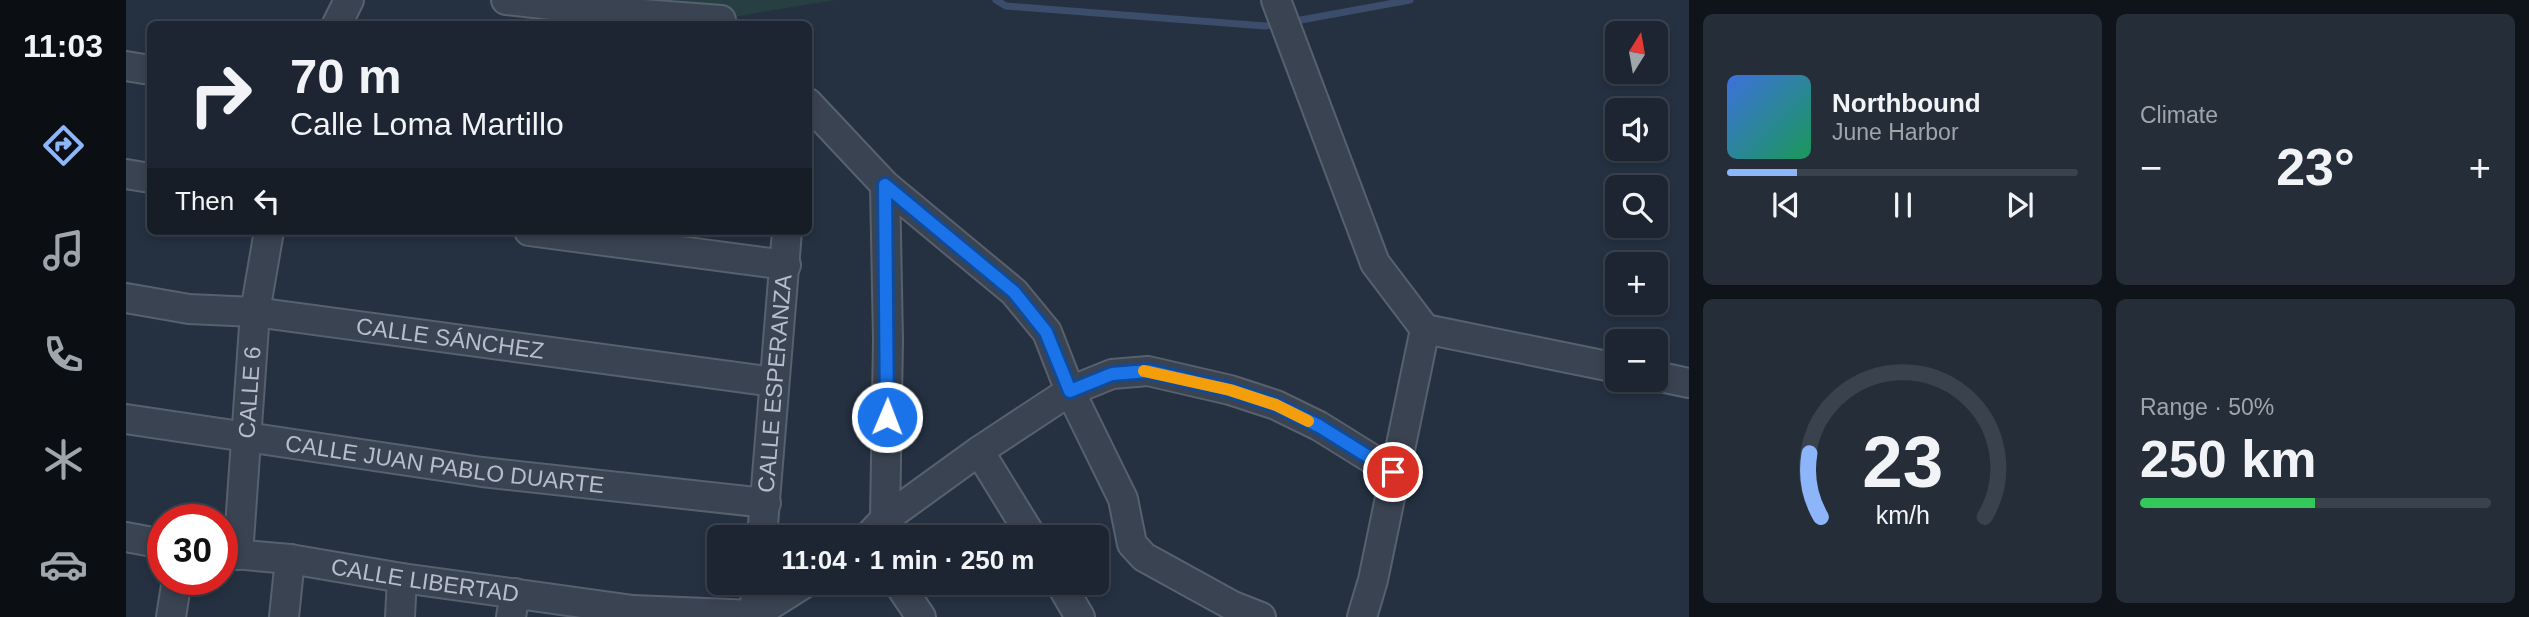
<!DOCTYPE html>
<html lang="en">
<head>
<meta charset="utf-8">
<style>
  :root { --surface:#1c2531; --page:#252d39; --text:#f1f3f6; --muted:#a0a5ab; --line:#3a424d; --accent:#8db5fa }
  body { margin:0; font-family:Arial,sans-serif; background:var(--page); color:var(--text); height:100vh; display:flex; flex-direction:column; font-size:26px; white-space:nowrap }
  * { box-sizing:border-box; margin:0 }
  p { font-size:23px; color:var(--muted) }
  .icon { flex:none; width:38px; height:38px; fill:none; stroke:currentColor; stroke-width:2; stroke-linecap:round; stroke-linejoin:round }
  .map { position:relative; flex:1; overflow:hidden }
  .side { display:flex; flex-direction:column; gap:14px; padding:14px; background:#0f141b; width:840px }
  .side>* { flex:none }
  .banner { position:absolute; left:21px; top:21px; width:665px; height:214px; border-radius:10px; box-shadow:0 4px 10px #0003,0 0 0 2px var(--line); background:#1c2531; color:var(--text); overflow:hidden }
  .needle { width:46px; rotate:11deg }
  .buttons { position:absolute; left:1479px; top:21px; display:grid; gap:14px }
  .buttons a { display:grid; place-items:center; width:63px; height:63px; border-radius:10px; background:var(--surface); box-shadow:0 4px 10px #0003,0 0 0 2px var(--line); font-size:35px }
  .speed { position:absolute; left:21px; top:504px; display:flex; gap:14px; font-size:35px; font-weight:700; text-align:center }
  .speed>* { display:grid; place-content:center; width:91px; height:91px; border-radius:50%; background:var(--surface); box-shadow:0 4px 10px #0003,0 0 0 2px var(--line); line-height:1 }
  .speed .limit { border:10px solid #d22; background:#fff; color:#111 }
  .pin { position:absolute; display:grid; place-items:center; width:60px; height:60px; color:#fff; margin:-30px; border:4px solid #fff; border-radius:50%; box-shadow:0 2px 7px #0007 }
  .me { position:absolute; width:77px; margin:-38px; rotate:1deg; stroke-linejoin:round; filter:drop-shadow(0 0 5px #0008) }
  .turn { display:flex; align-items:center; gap:24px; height:147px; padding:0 28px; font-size:32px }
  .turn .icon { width:91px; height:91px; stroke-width:2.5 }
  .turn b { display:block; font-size:49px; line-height:60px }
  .then { display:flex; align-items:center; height:66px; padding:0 28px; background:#0003; gap:14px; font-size:26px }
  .big { font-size:52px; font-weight:800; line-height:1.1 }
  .side .card { flex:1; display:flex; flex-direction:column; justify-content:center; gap:10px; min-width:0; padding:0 24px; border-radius:10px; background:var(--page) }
  .side .dial { align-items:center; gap:0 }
  .dial svg { height:182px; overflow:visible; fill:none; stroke:var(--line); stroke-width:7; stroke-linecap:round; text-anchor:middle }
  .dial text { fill:var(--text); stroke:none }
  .song { display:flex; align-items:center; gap:21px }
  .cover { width:84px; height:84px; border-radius:10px; background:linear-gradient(135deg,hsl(220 70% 55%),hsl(150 70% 35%)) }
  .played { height:7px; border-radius:4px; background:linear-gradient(90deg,var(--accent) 20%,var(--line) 20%) }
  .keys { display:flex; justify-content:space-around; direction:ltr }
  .heat { display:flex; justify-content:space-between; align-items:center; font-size:38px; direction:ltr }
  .charge { height:10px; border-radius:5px; background:linear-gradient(90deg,#34c759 50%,var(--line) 0) }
  .side .tiles { flex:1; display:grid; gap:14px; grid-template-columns:repeat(2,1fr) }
  .trip { position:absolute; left:581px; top:525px; width:402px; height:70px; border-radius:10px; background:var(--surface); box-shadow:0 4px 10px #0003,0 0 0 2px var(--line); font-weight:800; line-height:70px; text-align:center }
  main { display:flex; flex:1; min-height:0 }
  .dock { display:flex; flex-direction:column; width:126px; justify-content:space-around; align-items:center; background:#0b0f14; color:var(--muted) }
  .dock .icon { width:49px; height:49px }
  .dock .current { color:var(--accent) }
  .dock b { font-size:32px; color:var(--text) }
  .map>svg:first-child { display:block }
  .green { fill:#273f42 }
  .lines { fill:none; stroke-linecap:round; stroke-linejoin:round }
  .stream { stroke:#3b4d6a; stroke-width:7 }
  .minor-casing { stroke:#57616e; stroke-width:32 }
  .minor { stroke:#3a4351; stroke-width:28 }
  .route-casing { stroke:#114b97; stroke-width:18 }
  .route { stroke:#1a73e8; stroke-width:12 }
  .slow { stroke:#f59e0b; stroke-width:12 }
  .labels { text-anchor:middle; stroke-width:7; stroke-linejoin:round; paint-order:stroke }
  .street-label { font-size:23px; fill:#b6becb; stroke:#1e2836 }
</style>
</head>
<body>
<main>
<nav class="dock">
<b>11:03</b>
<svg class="icon current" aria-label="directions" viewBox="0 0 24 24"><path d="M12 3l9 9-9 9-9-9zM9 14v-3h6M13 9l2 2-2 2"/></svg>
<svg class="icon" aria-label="music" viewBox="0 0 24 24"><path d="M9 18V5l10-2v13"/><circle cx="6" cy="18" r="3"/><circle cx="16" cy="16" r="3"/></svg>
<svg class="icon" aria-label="phone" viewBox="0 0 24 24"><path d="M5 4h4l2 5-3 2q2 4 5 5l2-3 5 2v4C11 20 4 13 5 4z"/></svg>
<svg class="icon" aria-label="climate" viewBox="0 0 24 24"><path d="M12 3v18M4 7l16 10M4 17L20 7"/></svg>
<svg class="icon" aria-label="car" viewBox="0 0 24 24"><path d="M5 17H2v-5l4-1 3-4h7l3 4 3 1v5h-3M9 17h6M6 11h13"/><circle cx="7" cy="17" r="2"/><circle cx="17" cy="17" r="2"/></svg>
</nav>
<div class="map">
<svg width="1563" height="617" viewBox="0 0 1563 617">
  <rect width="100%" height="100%" fill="#253141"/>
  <path class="green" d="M549 0H709L576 22Z"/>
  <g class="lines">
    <path class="stream" d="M870 0 880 6 1139 26 1152 24
      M1164 22 1284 0"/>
    <defs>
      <g id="minor">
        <path d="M380 0 478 11 595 20"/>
        <path d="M1150 0 1249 263 1299 329 1247 580 1236 617"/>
        <path d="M211 24 223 0"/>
        <path d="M0 66 24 70"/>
        <path d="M682 103 759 185 888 292 921 332 944 391 997 499 1006 544 1018 557 1107 606 1135 617"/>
        <path d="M0 174 24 178"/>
        <path d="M759 185 762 340 759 519"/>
        <path d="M403 231 660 265"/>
        <path id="s1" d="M0 298 63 309 129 312 648 382"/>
        <path d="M1299 329 1491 368"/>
        <path d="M1530 376 1563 383"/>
        <path id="s2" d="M0 419 356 472 640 503"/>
        <path d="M853 451 906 537"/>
        <path d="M0 537 37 544"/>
        <path id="s3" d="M636 537 661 231"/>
        <path d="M742 537 759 519 853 451 944 391 986 374 1022 371 1104 390 1150 405 1193 426 1267 472"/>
        <path id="s4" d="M96 553 164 559 276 578 507 610 628 615 631 583"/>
        <path id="s5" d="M112 555 129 312 143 231"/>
        <path d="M772 583 795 617"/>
        <path d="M934 583 954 617"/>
        <path d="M45 617 51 579"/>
        <path d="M158 617 164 559"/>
        <path d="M274 617 276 578"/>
        <path d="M385 617 389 593"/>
        <path d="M625 617 679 583"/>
      </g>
    </defs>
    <use href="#minor" class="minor-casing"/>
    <use href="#minor" class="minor"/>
  </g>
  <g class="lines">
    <defs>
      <path id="route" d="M761 417 759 185 888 292 920 332 944 391 986 374 1022 371 1104 390 1150 405 1193 426 1267 472"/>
    </defs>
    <use href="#route" class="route-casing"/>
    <use href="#route" class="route"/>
    <path class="slow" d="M1018 371 1104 390 1150 405 1182 421"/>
  </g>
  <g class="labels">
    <g class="street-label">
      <text dy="8" stroke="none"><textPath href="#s1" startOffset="327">CALLE SÁNCHEZ</textPath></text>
      <text dy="8" stroke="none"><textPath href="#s3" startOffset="154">CALLE ESPERANZA</textPath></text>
      <text dy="8" stroke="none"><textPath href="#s5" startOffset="163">CALLE 6</textPath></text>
      <text dy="8" stroke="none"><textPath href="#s2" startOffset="322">CALLE JUAN PABLO DUARTE</textPath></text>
      <text dy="8" stroke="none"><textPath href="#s4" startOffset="205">CALLE LIBERTAD</textPath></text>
    </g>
  </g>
</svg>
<div class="buttons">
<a><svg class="needle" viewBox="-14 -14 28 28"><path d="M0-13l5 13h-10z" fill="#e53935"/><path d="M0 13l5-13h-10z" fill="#a0a5ab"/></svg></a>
<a><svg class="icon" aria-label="sound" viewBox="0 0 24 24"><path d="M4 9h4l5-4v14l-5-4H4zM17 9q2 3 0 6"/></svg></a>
<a><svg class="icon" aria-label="search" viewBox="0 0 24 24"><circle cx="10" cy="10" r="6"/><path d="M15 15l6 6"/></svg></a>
<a>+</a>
<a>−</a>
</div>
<div class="speed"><div class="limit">30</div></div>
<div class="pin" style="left:1267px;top:472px;background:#d93025"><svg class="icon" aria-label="arrive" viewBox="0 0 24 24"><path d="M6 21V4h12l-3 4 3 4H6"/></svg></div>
<svg class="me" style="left:761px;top:417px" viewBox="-20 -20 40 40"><circle r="17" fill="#1a73e8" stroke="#fff" stroke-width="3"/><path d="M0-11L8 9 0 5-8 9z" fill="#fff"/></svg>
<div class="trip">11:04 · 1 min · 250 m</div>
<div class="banner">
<div class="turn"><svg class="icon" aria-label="right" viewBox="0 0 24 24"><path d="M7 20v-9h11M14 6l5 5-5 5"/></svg><div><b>70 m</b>Calle Loma Martillo</div></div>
<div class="then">Then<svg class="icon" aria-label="left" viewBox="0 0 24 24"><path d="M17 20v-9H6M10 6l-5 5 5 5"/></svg></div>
</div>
</div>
<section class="side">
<div class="tiles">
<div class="card">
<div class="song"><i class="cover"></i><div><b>Northbound</b><p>June Harbor</p></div></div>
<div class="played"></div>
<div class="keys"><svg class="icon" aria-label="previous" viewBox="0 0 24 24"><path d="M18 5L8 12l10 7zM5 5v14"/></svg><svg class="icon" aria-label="pause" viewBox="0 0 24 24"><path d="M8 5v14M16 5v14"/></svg><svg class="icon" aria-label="next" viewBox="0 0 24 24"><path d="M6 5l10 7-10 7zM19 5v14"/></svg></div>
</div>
<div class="card"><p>Climate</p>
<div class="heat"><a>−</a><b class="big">23°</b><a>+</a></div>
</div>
<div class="card dial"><svg viewBox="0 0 100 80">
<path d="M14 69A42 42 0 1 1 86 69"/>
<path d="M14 69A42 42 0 0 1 9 41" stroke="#8db5fa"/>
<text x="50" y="56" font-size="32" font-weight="700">23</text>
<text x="50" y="72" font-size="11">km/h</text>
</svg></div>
<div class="card"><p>Range · 50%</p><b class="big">250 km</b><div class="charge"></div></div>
</div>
</section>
</main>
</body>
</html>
